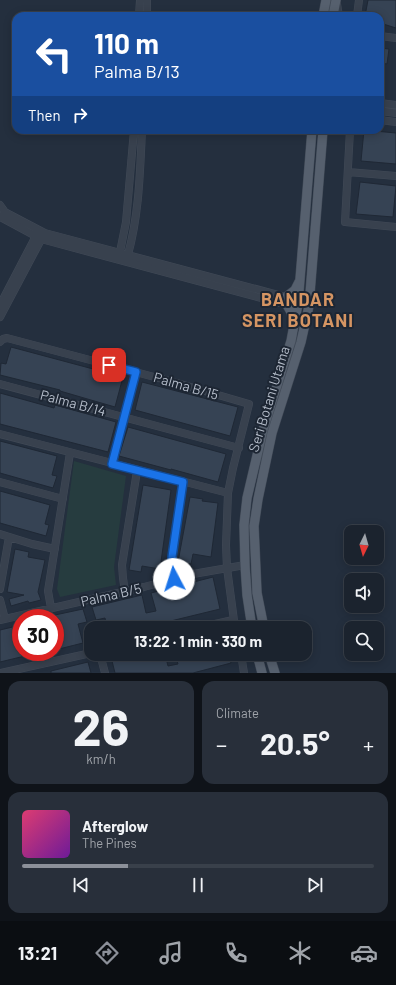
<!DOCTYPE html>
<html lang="en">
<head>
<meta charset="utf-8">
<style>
  :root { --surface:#1b232e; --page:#282f3a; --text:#f1f3f6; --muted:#a0a4aa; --line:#39404a; --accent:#8c9099 }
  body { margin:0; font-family:Barlow,sans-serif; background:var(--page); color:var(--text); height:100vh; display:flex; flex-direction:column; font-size:15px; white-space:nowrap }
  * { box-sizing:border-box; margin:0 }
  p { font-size:13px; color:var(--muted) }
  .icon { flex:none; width:22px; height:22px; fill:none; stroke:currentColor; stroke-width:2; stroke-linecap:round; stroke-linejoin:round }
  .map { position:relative; height:673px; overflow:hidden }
  .drawer { display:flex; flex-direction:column; gap:8px; padding:8px; background:#0f1319; flex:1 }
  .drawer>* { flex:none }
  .hud { position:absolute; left:12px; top:12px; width:372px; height:122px; border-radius:12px; box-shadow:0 2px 10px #0003,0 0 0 1px var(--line); background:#1a4fa0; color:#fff; overflow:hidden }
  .needle { width:26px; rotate:185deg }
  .buttons { position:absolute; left:344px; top:525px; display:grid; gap:8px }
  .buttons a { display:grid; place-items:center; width:40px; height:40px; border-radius:8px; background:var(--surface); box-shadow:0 2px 10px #0003,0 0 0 1px var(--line); font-size:20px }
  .speed { position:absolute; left:12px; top:609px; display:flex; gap:8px; font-size:20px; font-weight:700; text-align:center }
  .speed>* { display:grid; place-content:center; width:52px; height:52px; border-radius:50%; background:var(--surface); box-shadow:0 2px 10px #0003,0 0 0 1px var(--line); line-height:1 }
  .speed .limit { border:6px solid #d22; background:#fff; color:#111 }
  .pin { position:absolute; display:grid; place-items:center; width:34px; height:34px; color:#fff; margin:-17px; border-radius:8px; box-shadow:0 2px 6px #0006 }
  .me { position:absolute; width:44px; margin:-22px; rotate:355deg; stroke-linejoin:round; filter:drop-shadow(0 0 3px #0008) }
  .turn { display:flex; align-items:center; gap:14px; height:84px; padding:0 16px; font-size:18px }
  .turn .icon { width:52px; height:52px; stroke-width:2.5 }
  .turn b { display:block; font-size:28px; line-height:34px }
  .then { display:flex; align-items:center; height:38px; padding:0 16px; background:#0003; gap:8px; font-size:15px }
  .big { font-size:30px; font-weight:700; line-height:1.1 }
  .drawer .widget { flex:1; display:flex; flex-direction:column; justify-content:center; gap:6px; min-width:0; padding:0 14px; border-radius:12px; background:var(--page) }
  .drawer .dial { align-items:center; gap:0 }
  .dial b { font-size:52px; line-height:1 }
  .song { display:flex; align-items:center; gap:12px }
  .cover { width:48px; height:48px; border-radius:6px; background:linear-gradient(135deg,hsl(340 70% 55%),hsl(280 70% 35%)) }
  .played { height:4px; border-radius:2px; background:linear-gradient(90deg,var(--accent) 30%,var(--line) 30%) }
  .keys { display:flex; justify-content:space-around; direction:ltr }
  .heat { display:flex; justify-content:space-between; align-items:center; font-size:22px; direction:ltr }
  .drawer .tiles { flex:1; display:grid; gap:8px; grid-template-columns:1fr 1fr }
  .widget:last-child { grid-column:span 2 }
  .trip { position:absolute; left:84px; top:621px; width:228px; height:40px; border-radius:12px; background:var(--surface); box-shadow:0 2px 10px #0003,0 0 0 1px var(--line); font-weight:700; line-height:40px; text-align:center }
  .dock { display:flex; height:64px; justify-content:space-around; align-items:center; background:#0b0e12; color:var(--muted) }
  .dock .icon { width:28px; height:28px }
  .dock .current { color:var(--accent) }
  .dock b { font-size:18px; color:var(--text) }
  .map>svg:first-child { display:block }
  .green { fill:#263c3f }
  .building { fill:#364354; stroke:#1f2835 }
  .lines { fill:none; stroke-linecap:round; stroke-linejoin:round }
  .minor-casing { stroke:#414a57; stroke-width:8 }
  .major-casing { stroke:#414a57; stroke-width:10 }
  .minor { stroke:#38414e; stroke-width:7 }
  .major { stroke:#56606e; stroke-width:9 }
  .route-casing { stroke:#114b97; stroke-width:10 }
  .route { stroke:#1a73e8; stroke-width:7 }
  .labels { text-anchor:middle; stroke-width:4; stroke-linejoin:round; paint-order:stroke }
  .street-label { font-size:14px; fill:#b4bcc9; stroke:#1d2633 }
  .district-label { font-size:18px; font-weight:bold; letter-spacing:1px; fill:#d59563; stroke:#1d2633 }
</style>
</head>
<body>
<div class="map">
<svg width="396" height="673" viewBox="0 0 396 673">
  <rect width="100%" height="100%" fill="#242f3e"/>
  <path class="green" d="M74 461 126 476 114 567 116 585 60 597 57 589Z"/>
  <path class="building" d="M368 0H396V28L380 23V16H365Z
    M380 48 389 49 387 64 380 63Z
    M364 130 396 133V164L361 161Z
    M360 182 396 186 393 217 356 214Z
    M11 347 123 377 115 407 60 391V390L0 375 1 363 6 364Z
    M142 382 238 407 230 436 135 410Z
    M0 393 54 408 55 405 116 422 108 452 0 424Z
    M128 427 226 454 218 482 171 469V470L119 456Z
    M0 441 57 456 52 475 57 476 53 488 0 473Z
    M143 485 171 490 160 569 142 566 141 572 129 570Z
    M0 491 50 505 45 524 49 525 46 536 0 523Z
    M190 497 203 499 202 501 218 503 211 557 193 554 191 564 178 562Z
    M15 549 29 552 28 557 45 560 38 592 41 600 29 603 28 601 11 606 9 599 24 595 7 592Z
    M213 577 220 609 142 628H107L105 618 96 620 92 607 142 595 146 613 156 611 151 593Z
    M83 609 87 622 78 624 83 643 55 650V615Z
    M21 625V652H24L25 656 0 662V630Z
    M125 654H165L168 666 178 664 175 654H229L231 663 193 673H115L111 657Z
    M88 662 91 673H51V671Z"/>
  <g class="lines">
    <defs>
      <path id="minor" d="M337 4 339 16
        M139 16 140 0
        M147 16V0
        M357 16 359 0
        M380 36 396 38
        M380 103 396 105
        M380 111 396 113
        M380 120 396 122
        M350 130 345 222 396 227
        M348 172 396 176
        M0 205 5 212 45 233 286 297 298 304
        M0 216 2 218 41 239 287 305H292
        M119 257 126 222 134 130
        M127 258C139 217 140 173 142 130
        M0 305 38 232
        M0 317 43 236
        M0 342 3 339 7 338 177 383 249 404 233 468 228 493 226 545 227 568 235 628
        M0 384 239 448
        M0 434 228 493
        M112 464 136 372
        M0 482 63 499
        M0 534 32 544 55 549
        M174 579 172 572V557L183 482
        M0 589 9 537
        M125 592 123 578 122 565 137 471
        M0 600 5 619
        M51 608 48 591 70 453
        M0 620 144 587 193 574 245 565
        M197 628 233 620
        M100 654 105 673
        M241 654 244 673
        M1 673 91 653"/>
      <path id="major" d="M323 16 326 0
        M333 16 336 0
        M286 297 295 290 299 282
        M287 305 291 312 293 323
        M252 628 247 595 245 565 244 525 247 498 263 430 291 341 298 304 312 130
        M264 628 257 593 254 526 258 499 272 433 301 342 309 306 323 130
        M257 654 262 673
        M269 654 275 673"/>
    </defs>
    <use href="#minor" class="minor-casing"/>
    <use href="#major" class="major-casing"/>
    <use href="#minor" class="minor"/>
    <use href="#major" class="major"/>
  </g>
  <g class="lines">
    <defs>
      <path id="route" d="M109 365 136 372 112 464 183 482 172 557V572L174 579"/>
    </defs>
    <use href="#route" class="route-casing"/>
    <use href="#route" class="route"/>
  </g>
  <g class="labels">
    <g class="street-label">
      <text transform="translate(186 386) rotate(16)" y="5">Palma B/15</text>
      <text transform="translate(269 399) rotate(-73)" y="5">Seri Botani Utama</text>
      <text transform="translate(73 403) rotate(15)" y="5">Palma B/14</text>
      <text transform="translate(111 595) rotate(-13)" y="5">Palma B/5</text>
    </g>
    <g class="district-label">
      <text x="298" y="306">BANDAR<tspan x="298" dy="21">SERI BOTANI</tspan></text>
    </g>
  </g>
</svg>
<div class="buttons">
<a><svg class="needle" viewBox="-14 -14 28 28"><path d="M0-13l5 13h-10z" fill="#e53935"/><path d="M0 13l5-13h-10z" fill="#a0a4aa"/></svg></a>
<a><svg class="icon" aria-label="sound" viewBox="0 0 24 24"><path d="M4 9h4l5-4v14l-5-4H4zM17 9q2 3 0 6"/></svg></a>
<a><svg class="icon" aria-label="search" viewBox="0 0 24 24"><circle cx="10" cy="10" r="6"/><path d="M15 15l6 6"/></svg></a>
</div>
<div class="speed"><div class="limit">30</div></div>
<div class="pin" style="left:109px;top:365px;background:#d93025"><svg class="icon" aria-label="arrive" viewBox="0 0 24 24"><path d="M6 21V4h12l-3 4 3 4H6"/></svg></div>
<svg class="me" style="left:174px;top:579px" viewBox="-20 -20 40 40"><circle r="19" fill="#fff"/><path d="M0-13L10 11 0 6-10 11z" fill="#1a73e8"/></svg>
<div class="trip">13:22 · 1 min · 330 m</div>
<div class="hud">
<div class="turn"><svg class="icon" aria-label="left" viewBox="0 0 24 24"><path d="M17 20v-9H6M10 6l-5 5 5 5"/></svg><div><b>110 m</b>Palma B/13</div></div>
<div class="then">Then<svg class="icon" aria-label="right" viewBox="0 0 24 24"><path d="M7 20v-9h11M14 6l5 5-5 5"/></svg></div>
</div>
</div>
<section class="drawer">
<div class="tiles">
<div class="widget dial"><b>26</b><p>km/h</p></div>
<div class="widget"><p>Climate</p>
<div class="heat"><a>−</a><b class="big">20.5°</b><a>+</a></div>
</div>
<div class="widget">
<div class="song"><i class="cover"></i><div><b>Afterglow</b><p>The Pines</p></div></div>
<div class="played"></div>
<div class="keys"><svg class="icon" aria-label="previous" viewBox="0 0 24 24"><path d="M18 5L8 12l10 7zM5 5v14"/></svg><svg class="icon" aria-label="pause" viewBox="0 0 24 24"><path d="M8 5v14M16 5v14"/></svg><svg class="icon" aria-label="next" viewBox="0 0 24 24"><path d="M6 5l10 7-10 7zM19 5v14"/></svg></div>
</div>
</div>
</section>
<nav class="dock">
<b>13:21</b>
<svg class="icon current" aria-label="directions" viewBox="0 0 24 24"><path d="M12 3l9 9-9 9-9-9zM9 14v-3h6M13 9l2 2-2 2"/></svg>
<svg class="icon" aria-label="music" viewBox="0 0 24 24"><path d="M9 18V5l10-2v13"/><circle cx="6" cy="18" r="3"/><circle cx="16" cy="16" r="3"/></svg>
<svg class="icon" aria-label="phone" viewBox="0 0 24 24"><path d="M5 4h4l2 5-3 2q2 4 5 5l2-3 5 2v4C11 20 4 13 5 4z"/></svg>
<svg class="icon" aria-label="climate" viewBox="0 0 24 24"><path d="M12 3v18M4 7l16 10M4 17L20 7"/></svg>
<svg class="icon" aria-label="car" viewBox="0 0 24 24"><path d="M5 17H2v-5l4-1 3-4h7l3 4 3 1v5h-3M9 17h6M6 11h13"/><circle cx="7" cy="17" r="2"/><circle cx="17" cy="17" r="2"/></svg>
</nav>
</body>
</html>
